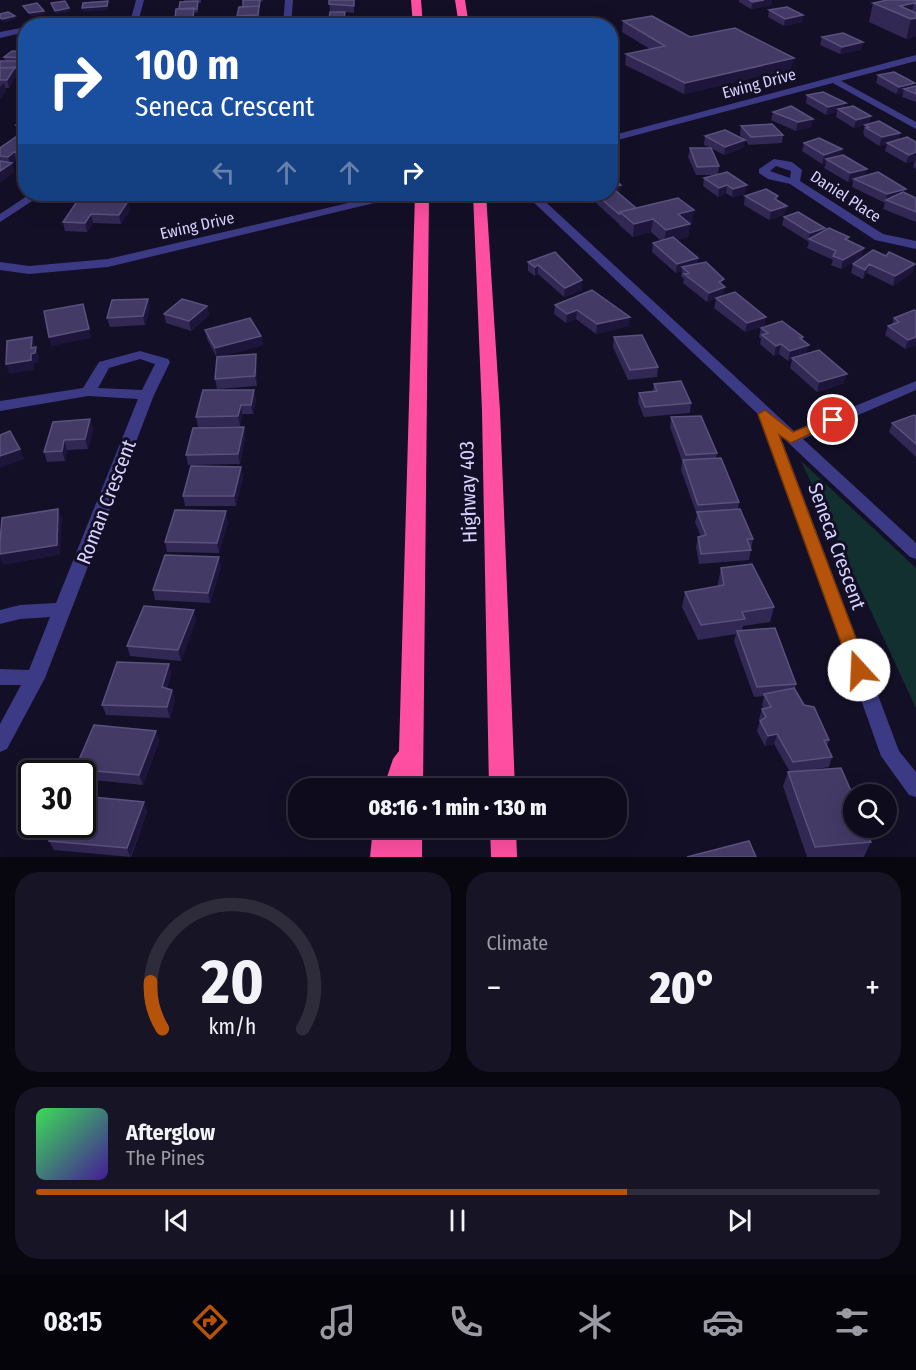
<!DOCTYPE html>
<html lang="en">
<head>
<meta charset="utf-8">
<style>
  :root { --surface:#0e0b1c; --page:#171425; --text:#f1f3f6; --muted:#9b9ba3; --line:#2e2b3b; --accent:#b45309 }
  body { margin:0; font-family:"Fira Sans Condensed",sans-serif; background:var(--page); color:var(--text); height:100vh; display:flex; flex-direction:column; font-size:22px; white-space:nowrap }
  * { box-sizing:border-box; margin:0 }
  p { font-size:20px; color:var(--muted) }
  .icon { flex:none; width:33px; height:33px; fill:none; stroke:currentColor; stroke-width:2; stroke-linecap:round; stroke-linejoin:round }
  .map { position:relative; height:857px; overflow:hidden }
  .sheet { display:flex; flex-direction:column; gap:15px; padding:15px; background:#08060f; flex:1 }
  .sheet>* { flex:none }
  .guide { position:absolute; left:18px; top:18px; width:600px; height:183px; border-radius:24px; box-shadow:0 6px 24px #0002,0 0 0 2px var(--line); background:#1a4fa0; color:#fff; overflow:hidden }
  .controls { position:absolute; left:843px; top:784px; display:grid; gap:12px }
  .controls a { display:grid; place-items:center; width:54px; height:54px; border-radius:50%; background:var(--surface); box-shadow:0 6px 24px #0002,0 0 0 2px var(--line); font-size:30px }
  .speed { position:absolute; left:18px; top:760px; display:flex; gap:12px; font-size:30px; font-weight:700; text-align:center }
  .speed>* { display:grid; place-content:center; width:78px; height:78px; border-radius:50%; background:var(--surface); box-shadow:0 6px 24px #0002,0 0 0 2px var(--line); line-height:1 }
  .speed .limit { border:3px solid #111; border-radius:9px; background:#fff; color:#111 }
  .pin { position:absolute; display:grid; place-items:center; width:51px; height:51px; color:#fff; margin:-26px; border:3px solid #fff; border-radius:50%; box-shadow:0 2px 6px #0007 }
  .me { position:absolute; width:66px; margin:-33px; rotate:340deg; stroke-linejoin:round; filter:drop-shadow(0 0 4px #0008) }
  .turn { display:flex; align-items:center; gap:21px; height:126px; padding:0 18px; font-size:27px }
  .turn .icon { width:78px; height:78px; stroke-width:2.5 }
  .turn b { display:block; font-size:42px; line-height:51px }
  .lanes { display:flex; align-items:center; height:57px; padding:0 18px; background:#0003; justify-content:center; gap:30px; direction:ltr }
  .lanes .off { opacity:.35 }
  .big { font-size:45px; font-weight:800; line-height:1.1 }
  .sheet .card { flex:1; display:flex; flex-direction:column; justify-content:center; gap:9px; min-width:0; padding:0 21px; border-radius:24px; background:var(--page) }
  .sheet .dial { align-items:center; gap:0 }
  .dial svg { height:156px; overflow:visible; fill:none; stroke:var(--line); stroke-width:7; stroke-linecap:round; text-anchor:middle }
  .dial text { fill:var(--text); stroke:none }
  .song { display:flex; align-items:center; gap:18px }
  .cover { width:72px; height:72px; border-radius:9px; background:linear-gradient(135deg,hsl(130 70% 55%),hsl(260 70% 35%)) }
  .played { height:6px; border-radius:3px; background:linear-gradient(90deg,var(--accent) 70%,var(--line) 70%) }
  .keys { display:flex; justify-content:space-around; direction:ltr }
  .heat { display:flex; justify-content:space-between; align-items:center; font-size:33px; direction:ltr }
  .sheet .tiles { flex:1; display:grid; gap:15px; grid-template-columns:1fr 1fr }
  .card:last-child { grid-column:span 2 }
  .trip { position:absolute; left:288px; top:778px; width:339px; height:60px; border-radius:24px; background:var(--surface); box-shadow:0 6px 24px #0002,0 0 0 2px var(--line); font-weight:800; line-height:60px; text-align:center }
  .dock { display:flex; height:96px; justify-content:space-around; align-items:center; background:#06040b; color:var(--muted) }
  .dock .icon { width:42px; height:42px }
  .dock .selected { color:var(--accent) }
  .dock b { font-size:27px; color:var(--text) }
  .map>svg:first-child { display:block }
  .green { fill:#12302f }
  .lines { fill:none; stroke-linecap:round; stroke-linejoin:round }
  .minor { fill:#3d3a85; fill-rule:evenodd }
  .tertiary { fill:#3d3a85; fill-rule:evenodd }
  .motorway { fill:#ff4fa3; fill-rule:evenodd }
  .wall { fill:#312854 }
  .shaded-wall { fill:#1d163a }
  .building { fill:#433a66; stroke:#5a527e; stroke-width:1.5 }
  .route { fill:#b45309; stroke:#753606; stroke-width:1.5 }
  .labels { text-anchor:middle; stroke-width:6; stroke-linejoin:round; paint-order:stroke }
  .far-street-label { font-size:16px; fill:#d9d4ff; stroke:#130f26 }
  .street-label { font-size:20px; fill:#d9d4ff; stroke:#130f26 }
</style>
</head>
<body>
<div class="map">
<svg width="916" height="857" viewBox="0 0 916 857">
  <rect width="100%" height="100%" fill="#130f26"/>
  <path class="green" d="M801 461 916 568V708Z"/>
  <g class="lines">
    <path class="minor" d="M285 0H293L291 26H283Z
      M137 20V24L134 25 73 26Z
      M26 27V32L0 38V32Z
      M834 77 916 122V129L831 82 829 80Z
      M774 159 792 162 802 170 800 181 883 234 916 241V249L875 240 790 184 768 179 759 173V169ZM776 166 791 171 790 178 770 171Z
      M529 194H537L794 431 916 381V390L803 439 916 543V559L910 557 780 435 899 751 916 772V797L909 795 881 756 760 416 529 198Z
      M140 351 168 359 170 362 154 395 45 678 7 749 0 752V724L21 685H0V669L29 670 50 617 20 619 0 624V610L20 605 56 603 138 399 88 396 0 411V401L83 388 99 362ZM140 359 155 364 142 390 98 388 109 368Z"/>
    <path class="tertiary" d="M136 0H144L137 26H129Z
      M916 55V61L610 142V136Z
      M30 194H43L0 222V214Z
      M387 194H405L399 197 108 267 29 274 0 270V262L29 266 108 259Z"/>
    <path class="motorway" d="M411 0H421L423 26H413Z
      M455 0H465L469 26H459Z
      M415 194H429L423 789H383L393 759 399 751Z
      M473 194H486L500 411 515 789H489L482 411Z
      M373 828H422V857H370Z
      M490 828H516L517 857H491Z"/>
  </g>
  <path class="wall" d="M184 0H201V3H198V12L195 13V15L179 9 184 2Z
    M243 0H263V1L260 2V13L258 23H256H257L258 26H237V16L243 7Z
    M329 0H354V13L345 12 344 22H329V20L337 12 330 11Z
    M739 0H772L771 5 751 9 739 2Z
    M916 0V36L906 39 869 22 873 3Z
    M769 10 803 15 802 22 784 26 768 17Z
    M623 21 690 37 791 69 684 94 625 65 626 54 650 49 622 32Z
    M822 37 863 42 861 50 840 54 820 45Z
    M26 43V51L20 49 19 46Z
    M26 52V66L21 72H16L17 75 9 88H5L6 91 0 98V62L14 61H5L4 57Z
    M878 75 914 87 916 86V102L902 97 903 93 896 94 876 83Z
    M807 95 845 108 869 123 900 133 898 140 916 142V169L913 167 915 160 906 163 885 151 887 144 879 146 864 136V134L863 133 865 125 854 128 836 117 837 112 826 115 806 103Z
    M26 110V160L24 161 16 160 12 163 14 172 0 182V148L21 133H18L16 125 25 116 24 112Z
    M773 112 813 119 811 127 796 131 771 120Z
    M741 126 783 135 782 143 749 145 745 140 743 148 724 155 711 148 719 166 718 175 745 194 732 197 726 193 718 197 703 186 704 178 717 175H696L688 157 690 148H711L704 145 705 136 744 139 740 135Z
    M804 143 842 149 840 156 865 176 916 198V222L883 209 885 203 852 187 853 180 848 182 824 168 826 163 822 164 802 151Z
    M620 193 619 194 636 208 692 223 690 224 688 237 676 240 698 258 697 264 724 279 722 285 723 296 766 317 764 326 745 332 714 308 716 299 707 302 683 283 684 279 681 276 682 271 676 273 652 252 653 243 661 241 651 232 633 237 619 225V223H618L597 204V199L594 200 586 194Z
    M97 194H135L134 201H124H128L130 210 121 224 93 223 87 232 65 231 63 222 99 200Z
    M745 196 785 214 769 220 744 205Z
    M784 217 825 228 824 230 849 237 848 241 864 248 861 257 841 269 831 265 833 260 807 248 809 242 782 225Z
    M555 252 582 290 564 297 538 274 535 276 528 271V262Z
    M886 256 915 264 912 273 893 286 867 273 863 279 851 273 853 264Z
    M592 290 629 326 596 334 576 319 566 323 554 314 555 305Z
    M148 299 150 308 145 325 110 327 107 318Z
    M207 306 209 315 191 331 166 323 164 314Z
    M914 310 916 345 905 349 885 335 888 326 892 324 894 318Z
    M761 328 803 337V340L806 354 844 383 817 392 790 368 792 359 788 361 779 354 774 356 760 344 761 339 759 337Z
    M205 330 261 336 263 345 219 357 257 364V386L217 389 215 379 217 358 207 339Z
    M614 337 658 367 657 377 628 380 613 347Z
    M654 384 691 403 690 413 644 417 638 402 639 393 653 391Z
    M256 400 253 414H242L240 426 198 427 196 417Z
    M916 416V457L889 432 892 423Z
    M671 417 717 453 716 458 739 502 738 509 753 539 749 560 699 564 696 547 698 537H701L695 522 697 515 681 470 682 461 670 427Z
    M90 419 93 429 88 449 67 450 65 461 47 462 44 452Z
    M244 427 245 437 240 464 188 465 186 455Z
    M241 467 243 477 236 506H185L183 496Z
    M228 522 219 553 167 552 165 542Z
    M221 567 210 603 155 600 153 590Z
    M721 568 774 607 770 622 743 626 742 631 796 684 795 689 804 705 829 740 827 746 832 757 829 767 802 771 871 842 864 857H807L783 786 788 772H790L774 744 765 746 757 731 760 721 759 719 762 709 763 708 762 705 764 696 754 697 734 641 736 634 698 640 682 607 685 592 718 586V583Z
    M196 620 181 661 130 656 127 646Z
    M169 664 171 674 167 688 175 700 170 718 106 715 102 705Z
    M156 731 159 741 143 785 82 779V774H77L75 769Z
    M144 802 147 812 131 857 54 850 49 841Z"/>
  <path class="shaded-wall" d="M260 0V13L258 23V15Z
    M764 0H772L771 5 751 9 753 2Z
    M108 1V10L83 12 82 8Z
    M914 3 910 19 900 6Z
    M69 8 70 12 56 14 55 11Z
    M194 8 195 15 194 26H192Z
    M44 11V14L30 17 29 13Z
    M803 15 802 22 784 26 785 19Z
    M15 16 16 19 3 23 2 19Z
    M916 18V36L906 39 911 19Z
    M863 42 861 50 840 54 842 47Z
    M794 58 791 69 684 94 685 83Z
    M25 61 26 66 21 72 20 68Z
    M15 67 17 75 9 88 7 80Z
    M4 83 6 91 0 98V87Z
    M915 83 912 91 904 89 903 93 896 94 899 87Z
    M846 103 844 110 838 109 837 112 826 115 828 107Z
    M871 116 869 124 854 128 856 120Z
    M813 119 811 127 796 131 798 122Z
    M900 133 898 141 879 146 882 137Z
    M745 140 743 148 724 155 725 147Z
    M842 149 840 158 826 159V163L822 164 824 155Z
    M26 150V160L24 161 22 153Z
    M14 152 16 160 12 163 14 172 0 182V171L10 165 8 157Z
    M916 152V159L915 160 906 163 909 155Z
    M867 169 865 177 854 179 853 180 848 182 850 173Z
    M621 185 620 193 601 198 597 195V199L594 200V194H610V187Z
    M727 185 726 193 718 197 719 188Z
    M747 185 745 194 732 197 733 189Z
    M906 189 904 197 886 200 887 194Z
    M128 201 130 210 121 224 119 215Z
    M787 206 785 214 769 220 771 211Z
    M694 210 692 223 676 227 678 214Z
    M91 214 93 223 87 232 85 223Z
    M653 219 651 232 633 237 634 224Z
    M690 224 688 237 664 243 666 230Z
    M825 228 823 237 809 239 808 242 810 233Z
    M864 248 861 257 841 269 843 260Z
    M698 258 697 267H682V271L676 273 677 264Z
    M869 264 867 273 863 279 865 270Z
    M915 264 912 273 893 286 895 276Z
    M538 265V274L535 276V267Z
    M724 279 722 288 725 287 723 297 707 302 709 293 719 282Z
    M582 280V290L564 297 565 288Z
    M148 299 150 308 145 325 143 316Z
    M83 304 91 338 51 346 49 337Z
    M207 306 209 315 191 331 189 321Z
    M577 310 576 319 566 323 567 314Z
    M630 317 629 326 596 334 597 324Z
    M766 317 764 326 745 332 747 323Z
    M261 336 263 345 217 358 215 348Z
    M32 337 39 356 38 363H34V370L9 374 6 364 31 348Z
    M916 337V345L905 349 908 340Z
    M781 344 779 354 774 356 776 346Z
    M809 345 806 355 792 358V359L788 361 790 351Z
    M256 354 257 364V386L255 376Z
    M847 374 844 383 817 392 819 382Z
    M254 390 256 400 253 414 251 405Z
    M241 405 242 414 240 426 238 416Z
    M90 419 93 429 88 449 85 439Z
    M244 427 245 437 240 464 238 454Z
    M64 440 67 450 65 461 62 451Z
    M20 449 24 459 0 468V456Z
    M241 467 243 477 236 506 234 496Z
    M58 509 62 519 60 555 3 565 0 558V554Z
    M226 511 228 522 219 553 217 543Z
    M219 557 221 567 210 603 208 593Z
    M194 610 196 620 181 661 178 650Z
    M169 664 171 674 164 697 162 687Z
    M172 690 175 700 170 718 167 707Z
    M156 731 159 741 143 785 139 775Z
    M777 734 774 744 765 746 768 736Z
    M144 802 147 812 130 857 127 848Z"/>
  <path class="building" d="M243 0H260L259 8V6L243 7Z
    M329 0H354V6L329 4Z
    M749 0H764L753 2Z
    M888 0H916V4L914 3 900 6 916 13V18L911 19 873 3Z
    M65 1 69 8 55 11 51 3Z
    M108 1 107 6 82 8 83 3Z
    M198 1 197 9H179L180 2Z
    M37 3 44 11 29 13 23 6Z
    M259 6 258 15 237 16 239 7Z
    M787 7 803 15 785 19 769 10Z
    M194 8 192 26H174L176 9Z
    M8 12 15 16 2 19 0 18V14Z
    M330 12H345L344 19 329 20Z
    M652 16 690 37 735 28 794 58 685 83 626 54 665 46 623 21Z
    M255 17 254 23H257V26H237L239 18Z
    M328 22H345V26H328Z
    M843 33 863 42 842 47 822 37Z
    M26 43V47L19 46Z
    M12 51 26 52V58L4 57Z
    M0 61H25L20 68H0Z
    M15 67 7 80H0V68Z
    M894 72 915 83 899 87 878 75Z
    M916 86V94L904 89Z
    M823 92 846 103 828 107 807 95Z
    M791 106 813 119 798 122 773 112Z
    M853 106 871 116 856 120 838 109Z
    M24 116H26V125H16Z
    M879 121 900 133 882 137 866 128 869 127 865 125Z
    M772 124 783 135 751 137 741 126Z
    M26 130V143H17L26 144V150L22 153 14 152 8 157 0 156V148Z
    M725 130 745 140 725 147 705 136Z
    M907 137 916 142V152L909 155 887 143Z
    M819 138 842 149 824 155 804 143Z
    M690 148H711L719 166 697 167Z
    M843 155 867 169 850 173 826 159Z
    M0 161 12 163 0 171Z
    M727 172 747 185 733 189 727 185 719 188 704 178Z
    M878 172 906 189 887 194 854 179Z
    M610 176 621 185 610 187Z
    M766 189 778 196 775 199 787 206 771 211 745 196Z
    M616 191 636 208 620 212V214H619L597 195 610 194V192Z
    M903 192 916 198V212L886 200Z
    M678 198 694 210 678 214 690 224 666 230 653 219 634 224 620 212Z
    M78 200 128 201 119 215 91 214 85 223 63 222Z
    M798 212 825 228 810 233 784 217Z
    M829 228 849 237 845 239 864 248 843 260 833 256 836 251 809 239Z
    M673 237 698 258 677 264 653 243Z
    M873 250 886 256 889 252 915 264 895 276 869 264 865 270 853 264Z
    M555 252 582 280 565 288 538 265 535 267 528 262Z
    M706 262 724 279 719 282 725 287 709 293 684 274 689 273 682 267Z
    M592 290 630 317 597 324 577 310 567 314 555 305Z
    M735 292 766 317 747 323 716 298Z
    M148 299 143 316 107 318 112 300Z
    M182 299 207 306 189 321 164 314Z
    M83 304 89 329 49 337 44 311Z
    M914 310 916 311V337L908 340 888 326 899 322 894 318Z
    M250 318 261 336 215 348 205 330Z
    M782 321 803 337 800 338 809 345 790 351 781 344 776 346 762 335 768 333 761 328Z
    M642 335 658 367 630 370 614 337Z
    M32 337 31 348 36 347 35 353 31 354V360L6 364 7 341Z
    M819 350 847 374 819 382 792 358Z
    M256 354 255 376 215 379 217 357Z
    M681 381 691 403 645 407 639 393 657 391 654 384Z
    M203 390H254L251 405H241L238 416 196 417Z
    M914 415 916 416V444L892 423Z
    M701 416 717 453 686 455 671 417Z
    M90 419 85 439 64 440 62 451 44 452 53 422Z
    M244 427 238 454 186 455 193 428Z
    M10 431 20 449 0 456V435Z
    M721 458 739 502 698 505 683 460Z
    M191 466 241 467 234 496H183Z
    M58 509 57 545 0 554V543L2 518Z
    M740 509 753 539H747L751 550 701 554 698 537 706 535 697 512Z
    M175 510 226 511 217 543 165 542Z
    M165 555 219 557 208 593 153 590Z
    M752 564 774 607 742 612 745 619 701 625 685 592 724 585 721 568Z
    M144 606 194 610 178 650 127 646Z
    M775 628 796 684 757 687 737 631Z
    M117 662 169 664 162 687 172 690 167 707 102 705Z
    M794 688 804 705 814 707 829 740H824L832 757 793 762 777 734 768 736 760 721 766 717 762 709 771 707 764 694Z
    M94 725 156 731 139 775 75 769Z
    M841 768 854 798V828H865L871 842 815 847 788 772Z
    M82 796 144 802 127 848 49 841 56 825H82Z
    M749 841 756 857H687Z"/>
  <path class="route" d="M765 410 793 432 833 416 839 420 791 443 779 435 868 670 865 675H853L851 670 758 414Z"/>
  <g class="labels">
    <g class="far-street-label">
      <text transform="translate(759 83) rotate(-15)" y="6">Ewing Drive</text>
      <text transform="translate(846 196) rotate(33)" y="6">Daniel Place</text>
      <text transform="translate(197 225) rotate(-13)" y="6">Ewing Drive</text>
    </g>
    <g class="street-label">
      <text transform="translate(468 492) rotate(-92)" y="7">Highway 403</text>
      <text transform="translate(106 502) rotate(-69)" y="7">Roman Crescent</text>
      <text transform="translate(837 546) rotate(70)" y="7">Seneca Crescent</text>
    </g>
  </g>
</svg>
<div class="controls">
<a><svg class="icon" aria-label="search" viewBox="0 0 24 24"><circle cx="10" cy="10" r="6"/><path d="M15 15l6 6"/></svg></a>
</div>
<div class="speed"><div class="limit">30</div></div>
<div class="pin" style="left:833px;top:420px;background:#d93025"><svg class="icon" aria-label="arrive" viewBox="0 0 24 24"><path d="M6 21V4h12l-3 4 3 4H6"/></svg></div>
<svg class="me" style="left:859px;top:670px" viewBox="-20 -20 40 40"><circle r="19" fill="#fff"/><path d="M0-13L10 11 0 6-10 11z" fill="#b45309"/></svg>
<div class="trip">08:16 · 1 min · 130 m</div>
<div class="guide">
<div class="turn"><svg class="icon" aria-label="right" viewBox="0 0 24 24"><path d="M7 20v-9h11M14 6l5 5-5 5"/></svg><div><b>100 m</b>Seneca Crescent</div></div>
<div class="lanes"><svg class="icon off" aria-label="left" viewBox="0 0 24 24"><path d="M17 20v-9H6M10 6l-5 5 5 5"/></svg><svg class="icon off" aria-label="ahead" viewBox="0 0 24 24"><path d="M12 20V5M6 11l6-6 6 6"/></svg><svg class="icon off" aria-label="ahead" viewBox="0 0 24 24"><path d="M12 20V5M6 11l6-6 6 6"/></svg><svg class="icon" aria-label="right" viewBox="0 0 24 24"><path d="M7 20v-9h11M14 6l5 5-5 5"/></svg></div>
</div>
</div>
<section class="sheet">
<div class="tiles">
<div class="card dial"><svg viewBox="0 0 100 80">
<path d="M14 69A42 42 0 1 1 86 69"/>
<path d="M14 69A42 42 0 0 1 8 45" stroke="#b45309"/>
<text x="50" y="56" font-size="32" font-weight="700">20</text>
<text x="50" y="72" font-size="11">km/h</text>
</svg></div>
<div class="card"><p>Climate</p>
<div class="heat"><a>−</a><b class="big">20°</b><a>+</a></div>
</div>
<div class="card">
<div class="song"><i class="cover"></i><div><b>Afterglow</b><p>The Pines</p></div></div>
<div class="played"></div>
<div class="keys"><svg class="icon" aria-label="previous" viewBox="0 0 24 24"><path d="M18 5L8 12l10 7zM5 5v14"/></svg><svg class="icon" aria-label="pause" viewBox="0 0 24 24"><path d="M8 5v14M16 5v14"/></svg><svg class="icon" aria-label="next" viewBox="0 0 24 24"><path d="M6 5l10 7-10 7zM19 5v14"/></svg></div>
</div>
</div>
</section>
<nav class="dock">
<b>08:15</b>
<svg class="icon selected" aria-label="directions" viewBox="0 0 24 24"><path d="M12 3l9 9-9 9-9-9zM9 14v-3h6M13 9l2 2-2 2"/></svg>
<svg class="icon" aria-label="music" viewBox="0 0 24 24"><path d="M9 18V5l10-2v13"/><circle cx="6" cy="18" r="3"/><circle cx="16" cy="16" r="3"/></svg>
<svg class="icon" aria-label="phone" viewBox="0 0 24 24"><path d="M5 4h4l2 5-3 2q2 4 5 5l2-3 5 2v4C11 20 4 13 5 4z"/></svg>
<svg class="icon" aria-label="climate" viewBox="0 0 24 24"><path d="M12 3v18M4 7l16 10M4 17L20 7"/></svg>
<svg class="icon" aria-label="car" viewBox="0 0 24 24"><path d="M5 17H2v-5l4-1 3-4h7l3 4 3 1v5h-3M9 17h6M6 11h13"/><circle cx="7" cy="17" r="2"/><circle cx="17" cy="17" r="2"/></svg>
<svg class="icon" aria-label="filters" viewBox="0 0 24 24"><path d="M4 7h16M4 17h16"/><circle cx="9" cy="7" r="2"/><circle cx="15" cy="17" r="2"/></svg>
</nav>
</body>
</html>
